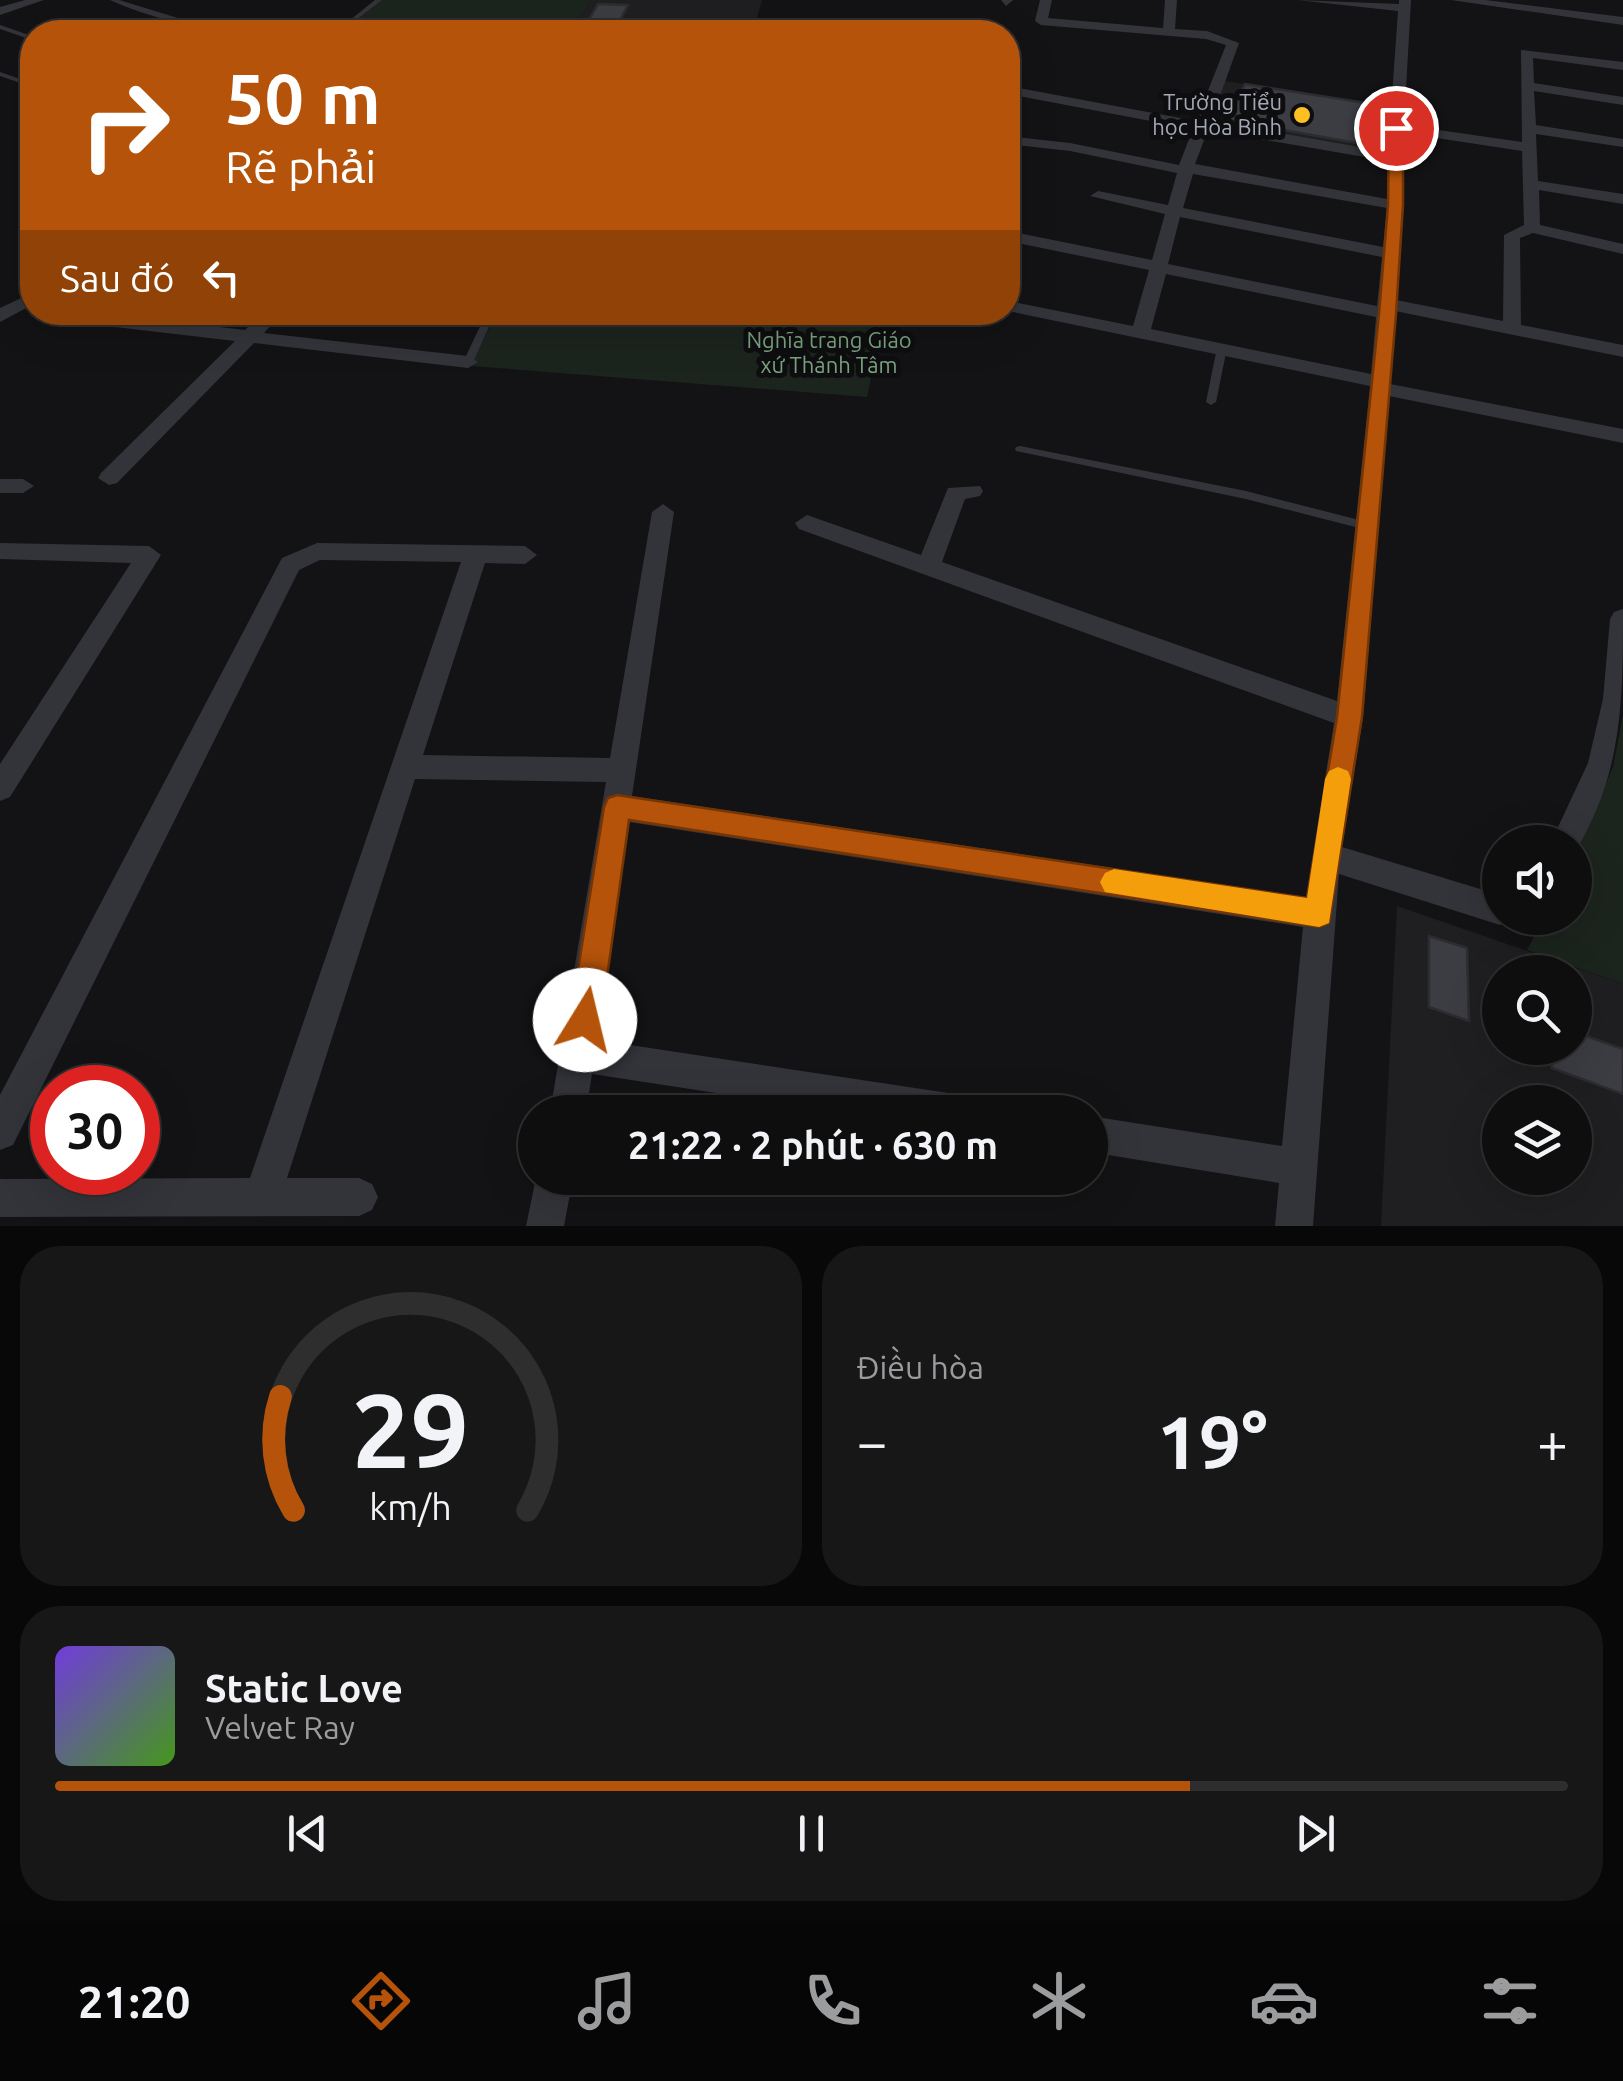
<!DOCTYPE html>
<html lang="vi">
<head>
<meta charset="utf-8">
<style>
  :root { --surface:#0e0e0f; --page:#171718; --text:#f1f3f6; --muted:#9b9c9e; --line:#2e2e2f; --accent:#b45309 }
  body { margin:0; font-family:Ubuntu,sans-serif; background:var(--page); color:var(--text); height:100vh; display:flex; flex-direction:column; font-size:38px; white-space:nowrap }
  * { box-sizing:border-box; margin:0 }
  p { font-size:32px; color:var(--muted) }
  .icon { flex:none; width:55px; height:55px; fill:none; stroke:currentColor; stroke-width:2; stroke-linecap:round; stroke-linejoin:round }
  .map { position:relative; height:1226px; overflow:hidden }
  .details { display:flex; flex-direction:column; gap:20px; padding:20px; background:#080808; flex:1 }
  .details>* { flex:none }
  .hud { position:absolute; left:20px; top:20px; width:1000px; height:305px; border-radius:40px; box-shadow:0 10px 40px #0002,0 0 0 2px var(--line); background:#b45309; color:#fff; overflow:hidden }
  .tools { position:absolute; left:1482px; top:825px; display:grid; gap:20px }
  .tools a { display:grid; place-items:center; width:110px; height:110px; border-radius:50%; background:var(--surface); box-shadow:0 10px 40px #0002,0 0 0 2px var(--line); font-size:50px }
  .speed { position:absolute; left:30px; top:1065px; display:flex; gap:20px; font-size:50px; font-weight:700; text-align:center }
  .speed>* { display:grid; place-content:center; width:130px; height:130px; border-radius:50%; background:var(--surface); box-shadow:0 10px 40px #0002,0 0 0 2px var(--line); line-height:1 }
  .speed .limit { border:15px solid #d22; background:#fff; color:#111 }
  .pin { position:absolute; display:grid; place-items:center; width:85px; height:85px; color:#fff; margin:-42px; border:5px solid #fff; border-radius:50%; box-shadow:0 2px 10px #0007 }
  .me { position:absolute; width:110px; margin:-55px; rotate:9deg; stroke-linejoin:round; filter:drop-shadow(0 0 8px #0008) }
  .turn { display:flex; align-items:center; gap:35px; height:210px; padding:0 40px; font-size:45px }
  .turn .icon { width:130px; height:130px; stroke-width:2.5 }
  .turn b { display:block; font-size:70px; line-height:85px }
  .then { display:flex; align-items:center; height:95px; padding:0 40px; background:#0003; gap:20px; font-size:38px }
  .big { font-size:75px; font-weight:700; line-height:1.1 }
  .details .card { flex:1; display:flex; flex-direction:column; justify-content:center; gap:15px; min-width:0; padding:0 35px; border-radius:40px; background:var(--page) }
  .details .dial { align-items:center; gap:0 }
  .dial svg { height:260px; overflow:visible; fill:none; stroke:var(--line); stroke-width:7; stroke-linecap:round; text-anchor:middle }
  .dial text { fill:var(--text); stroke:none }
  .song { display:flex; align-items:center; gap:30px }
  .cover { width:120px; height:120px; border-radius:15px; background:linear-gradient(135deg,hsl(260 70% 55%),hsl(100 70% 35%)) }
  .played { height:10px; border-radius:5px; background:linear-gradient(90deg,var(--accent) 75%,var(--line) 75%) }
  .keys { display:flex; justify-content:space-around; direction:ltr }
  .heat { display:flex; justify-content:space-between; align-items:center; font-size:55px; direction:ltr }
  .details .tiles { flex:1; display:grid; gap:20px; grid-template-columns:1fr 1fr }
  .card:last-child { grid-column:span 2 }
  .trip { position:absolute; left:518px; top:1095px; width:590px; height:100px; border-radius:50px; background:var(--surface); box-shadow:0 10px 40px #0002,0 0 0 2px var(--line); font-weight:700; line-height:100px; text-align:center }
  .tab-bar { display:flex; height:160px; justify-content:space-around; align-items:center; background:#060606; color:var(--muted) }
  .tab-bar .icon { width:70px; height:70px }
  .tab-bar .on { color:var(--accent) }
  .tab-bar b { font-size:45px; color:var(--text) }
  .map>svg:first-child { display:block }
  .built { fill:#1f1e21; fill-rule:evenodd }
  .green { fill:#1c241e }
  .building { fill:#3c3d42; stroke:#2d2c30; stroke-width:2.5 }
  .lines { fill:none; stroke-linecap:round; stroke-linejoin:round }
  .lane { fill:#33343a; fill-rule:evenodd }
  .street { fill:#33343a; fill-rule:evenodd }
  .route { fill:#b45309; stroke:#753606; stroke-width:2.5 }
  .slow { fill:#f59e0b }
  .poi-dot { fill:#fdc022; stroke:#0e0d0f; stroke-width:4 }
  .labels { text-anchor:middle; stroke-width:10; stroke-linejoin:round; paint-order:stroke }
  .far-poi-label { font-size:22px; fill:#a3a8b6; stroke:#0e0d0f; text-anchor:end }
  .far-park-label { font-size:22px; fill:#79a27e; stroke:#0e0d0f }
</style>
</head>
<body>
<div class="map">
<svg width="1623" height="1226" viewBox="0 0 1623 1226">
  <rect width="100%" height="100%" fill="#131214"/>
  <path class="built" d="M590 0H762L753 32H574Z
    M1225 81 1391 106 1390 155 1210 123Z
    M1397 906 1623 984V1226H1381ZM1500 972H1575V1048H1500ZM1500 1102H1575V1178H1500Z"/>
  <path class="green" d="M382 0H590L574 32H341Z
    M497 313H885L867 397 470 366Z
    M1623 715V984L1527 950 1544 918H1575V854L1613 767Z"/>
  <path class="building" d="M598 4 628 5 614 32H582Z
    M1245 84 1373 104 1368 145 1228 120Z
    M1429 936 1467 948 1469 1021 1429 1007Z
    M1575 1032 1623 1049V1094L1552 1068 1551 1048H1575Z"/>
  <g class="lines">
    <path class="lane" d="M110 0H119L191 22 262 32C216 35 152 19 110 0Z
      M375 0H382L341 32H335Z
      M0 25 32 36V40L0 29Z
      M0 72 32 83V87L0 76Z
      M487 312H496L473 362 471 364H465L463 362Z
      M1222 345 1227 348 1216 402 1211 405 1206 402 1217 348Z
      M1020 446 1246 491 1367 522 1373 526 1367 530 1246 499 1016 451 1015 449 1016 447Z"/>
    <path class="street" d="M25 0H44L0 15V7Z
      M1001 0H1013L1006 6Z
      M1040 0H1052L1048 18 1163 28 1165 0H1177L1175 29 1207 31 1239 43 1211 121 1388 152 1398 11 1297 0 1399 4V0H1411L1404 125 1522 142 1521 50 1623 62V70L1533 58 1534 83 1623 97V105L1534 91 1536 125 1623 139V147L1536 134 1538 181 1623 194V204L1539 190 1540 225 1623 244V254L1533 233 1520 238 1521 325 1623 345V357L1395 311 1390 384 1623 429V443L1389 396 1363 717 1342 847 1500 895V918H1512L1500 925 1339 874 1313 1226H1275L1279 1183 1090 1152V1116L1282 1146 1303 927 629 822 597 1040 955 1094 968 1099 973 1112H842L592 1074 586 1112H550L606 782 415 779 287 1178H359L372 1184 378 1197 372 1210 359 1216 0 1217V1179L250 1178 461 562 320 560 299 570 13 1145 0 1150V1095L282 558 317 543 525 546 537 555 525 564 485 563 423 755 610 758 652 512 663 504 674 512 632 796 1306 897 1334 723 799 529 795 523 807 515 921 555 948 488 980 486 983 491 980 496 965 499 942 562 1337 701 1370 386 1008 311V301L1133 326 1149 270 1008 241V231L1152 260 1165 214 1090 196 1098 191 1168 205 1177 173 1070 151 1008 144V136L1070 143 1179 165 1193 129 1008 94V86L1196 121 1226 45 1206 39 1041 25 1035 21ZM1208 130 1388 161 1387 199 1195 164ZM1404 133 1522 151 1524 225 1504 235 1503 321 1396 300ZM1193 174 1387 208 1383 247 1183 208ZM1180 217 1382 257 1377 306 1168 264ZM1166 274 1376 317 1371 374 1151 329Z
      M1451 0H1485L1623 17V25Z
      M760 20 908 26 914 30 879 32 756 27Z
      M32 293V305L0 322V308Z
      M31 308 32 312H90L245 330 263 312H283L264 333 468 356 478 362 468 368 254 343 117 483 109 485 98 478 101 473 235 341 38 318 31 316Z
      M0 479H23L34 486 23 493H0Z
      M0 543 149 546 161 555 10 797 0 801V764L131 563 0 559Z
      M1623 609C1623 701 1623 772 1575 852V842H1551L1588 763 1603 699 1610 619 1614 612Z
      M536 1178H573L564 1226H526Z"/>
  </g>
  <path class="route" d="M1396 124 1403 128V205L1396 314 1362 717 1329 923 1319 927 629 820 601 1020 596 1031 585 1035 574 1031 570 1020 604 807 608 798 617 795 1307 898 1337 717 1379 314 1388 205 1389 128Z"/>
  <path class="slow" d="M1338 767 1348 771 1351 779 1329 923 1319 927 1105 892 1100 882 1105 873 1114 869 1307 898 1325 779 1329 771Z"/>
  <circle class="poi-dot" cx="1302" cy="115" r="10"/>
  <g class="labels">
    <g class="far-poi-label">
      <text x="1282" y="110">Trường Tiểu<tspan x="1282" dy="25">học Hòa Bình</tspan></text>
    </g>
    <g class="far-park-label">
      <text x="829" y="348">Nghĩa trang Giáo<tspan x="829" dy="25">xứ Thánh Tâm</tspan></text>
    </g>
  </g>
</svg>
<div class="tools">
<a><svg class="icon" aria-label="sound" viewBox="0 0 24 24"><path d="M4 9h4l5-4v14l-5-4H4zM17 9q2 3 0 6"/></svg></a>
<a><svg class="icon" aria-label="search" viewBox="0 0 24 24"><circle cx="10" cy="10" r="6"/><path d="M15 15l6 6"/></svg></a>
<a><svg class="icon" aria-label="layers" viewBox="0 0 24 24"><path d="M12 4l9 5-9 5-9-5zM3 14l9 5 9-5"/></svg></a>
</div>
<div class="speed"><div class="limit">30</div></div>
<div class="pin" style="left:1396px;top:128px;background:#d93025"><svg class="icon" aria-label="arrive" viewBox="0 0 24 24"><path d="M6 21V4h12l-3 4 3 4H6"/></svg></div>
<svg class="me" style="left:585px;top:1020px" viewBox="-20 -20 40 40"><circle r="19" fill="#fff"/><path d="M0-13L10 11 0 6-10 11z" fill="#b45309"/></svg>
<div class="trip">21:22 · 2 phút · 630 m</div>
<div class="hud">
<div class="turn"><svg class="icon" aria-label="right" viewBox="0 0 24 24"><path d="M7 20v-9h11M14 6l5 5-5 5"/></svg><div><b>50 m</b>Rẽ phải</div></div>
<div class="then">Sau đó<svg class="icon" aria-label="left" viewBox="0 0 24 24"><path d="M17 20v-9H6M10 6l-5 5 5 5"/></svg></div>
</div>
</div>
<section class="details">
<div class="tiles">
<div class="card dial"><svg viewBox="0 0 100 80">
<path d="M14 69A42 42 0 1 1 86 69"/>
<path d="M14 69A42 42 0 0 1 10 34" stroke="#b45309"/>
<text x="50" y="56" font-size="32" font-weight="700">29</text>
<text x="50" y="72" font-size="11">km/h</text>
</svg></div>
<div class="card"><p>Điều hòa</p>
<div class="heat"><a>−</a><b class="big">19°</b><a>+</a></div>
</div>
<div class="card">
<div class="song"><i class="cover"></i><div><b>Static Love</b><p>Velvet Ray</p></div></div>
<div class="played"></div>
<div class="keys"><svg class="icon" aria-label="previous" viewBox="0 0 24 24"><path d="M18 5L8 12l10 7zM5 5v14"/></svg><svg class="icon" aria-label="pause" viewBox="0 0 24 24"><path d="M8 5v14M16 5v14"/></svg><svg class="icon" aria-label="next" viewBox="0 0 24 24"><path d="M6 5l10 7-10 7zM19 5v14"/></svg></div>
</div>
</div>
</section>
<nav class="tab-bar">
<b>21:20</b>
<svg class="icon on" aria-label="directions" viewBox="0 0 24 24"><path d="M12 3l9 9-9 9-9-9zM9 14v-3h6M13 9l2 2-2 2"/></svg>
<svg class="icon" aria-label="music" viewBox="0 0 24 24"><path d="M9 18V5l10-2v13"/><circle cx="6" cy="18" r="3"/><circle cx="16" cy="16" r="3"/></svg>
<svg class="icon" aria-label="phone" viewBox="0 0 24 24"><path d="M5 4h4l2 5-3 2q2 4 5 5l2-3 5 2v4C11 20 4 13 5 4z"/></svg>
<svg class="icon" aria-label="climate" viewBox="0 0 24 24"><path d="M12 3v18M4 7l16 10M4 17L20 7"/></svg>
<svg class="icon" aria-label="car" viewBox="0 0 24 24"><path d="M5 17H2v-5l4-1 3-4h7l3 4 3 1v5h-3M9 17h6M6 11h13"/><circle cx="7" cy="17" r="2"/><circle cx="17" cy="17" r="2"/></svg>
<svg class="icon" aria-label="filters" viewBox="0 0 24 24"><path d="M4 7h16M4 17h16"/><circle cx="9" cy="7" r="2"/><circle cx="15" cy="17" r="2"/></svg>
</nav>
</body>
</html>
